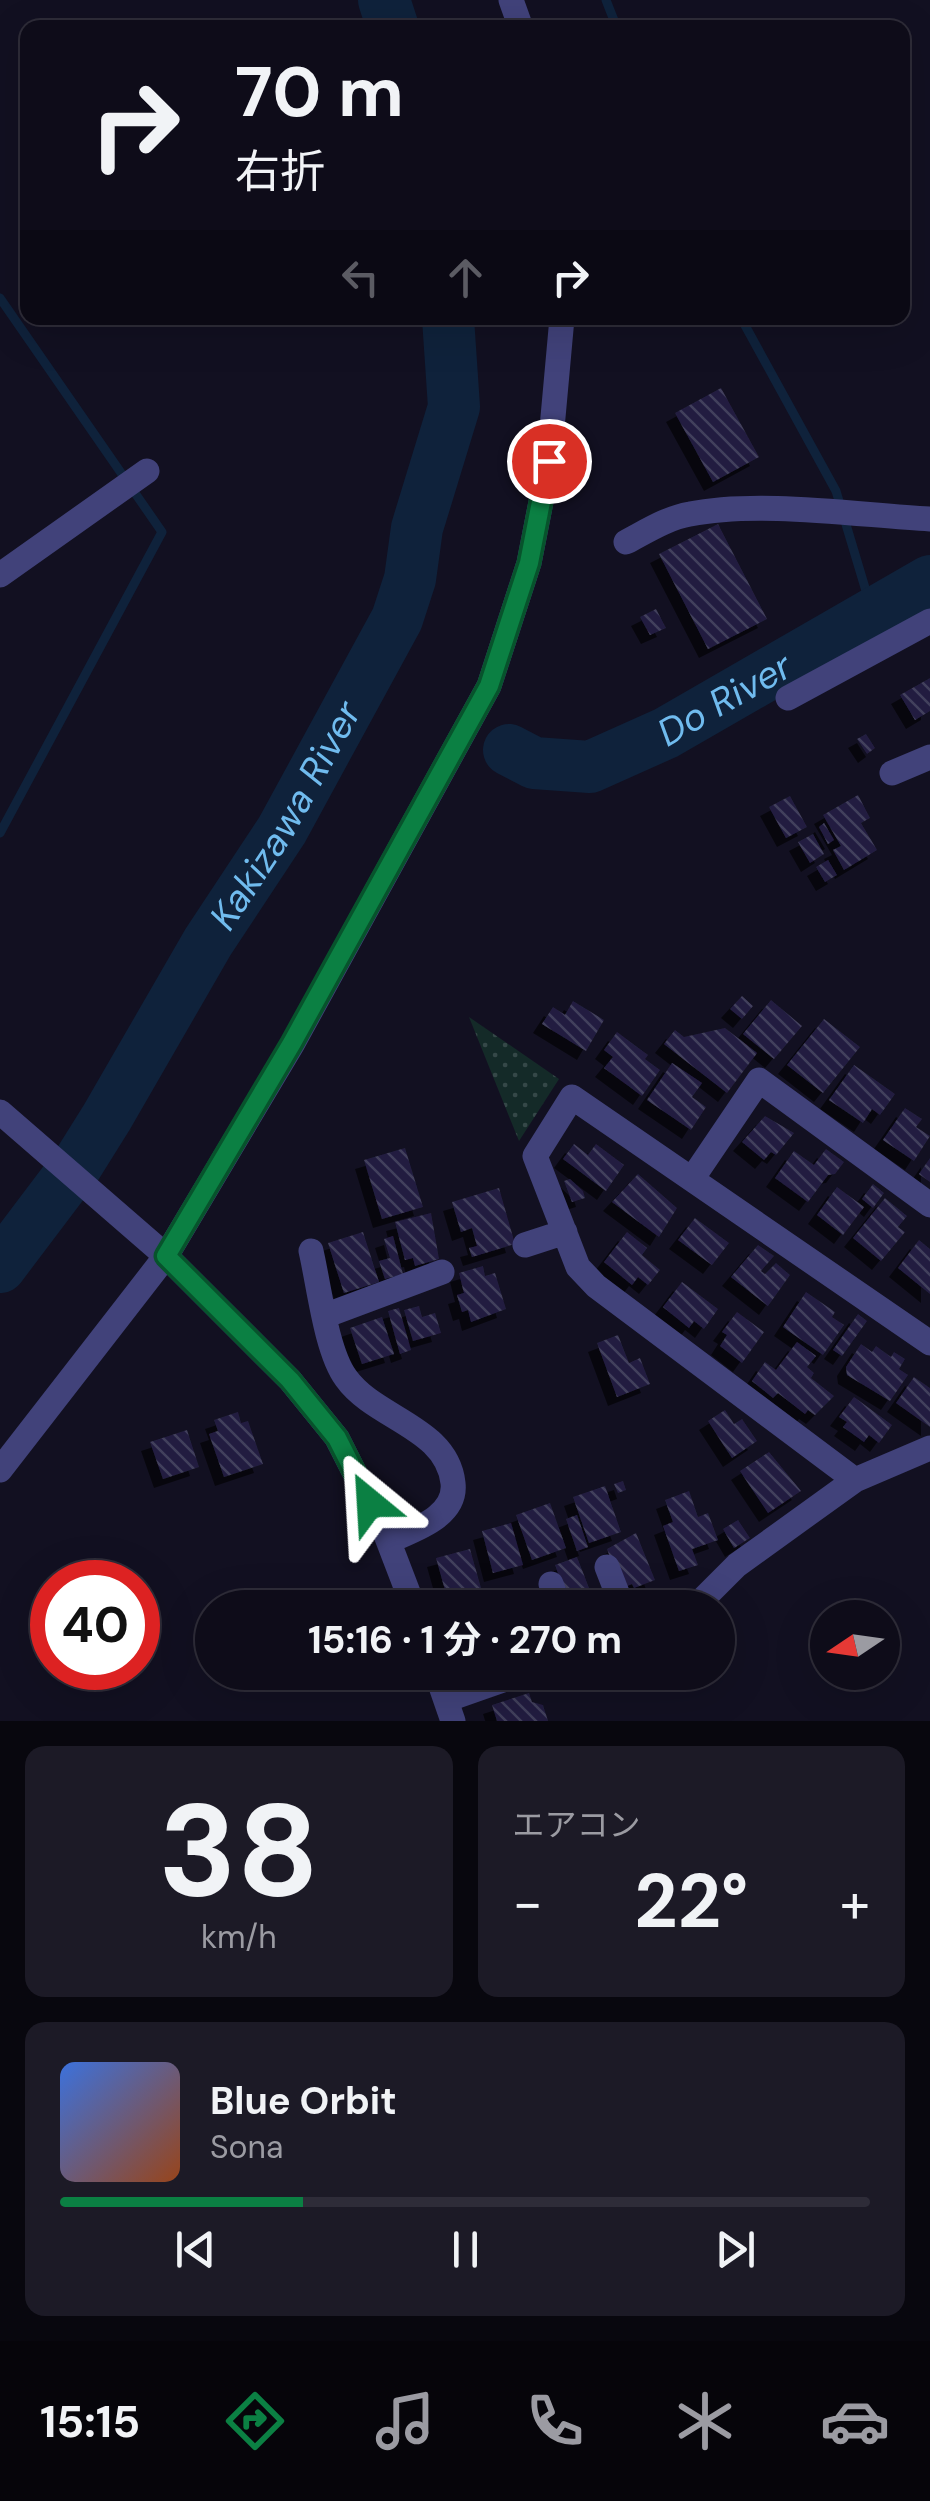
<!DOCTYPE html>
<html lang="ja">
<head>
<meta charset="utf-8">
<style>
  :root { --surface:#0e0c19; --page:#1c1a26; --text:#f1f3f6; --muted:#9b9ba2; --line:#2e2c38; --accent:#0b8043 }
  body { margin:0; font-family:"DM Sans","Noto Sans JP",sans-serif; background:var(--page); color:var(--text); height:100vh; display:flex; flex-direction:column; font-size:38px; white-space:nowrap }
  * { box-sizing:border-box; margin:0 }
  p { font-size:32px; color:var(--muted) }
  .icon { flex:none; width:55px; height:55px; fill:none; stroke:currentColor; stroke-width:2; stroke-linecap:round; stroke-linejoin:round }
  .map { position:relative; height:1721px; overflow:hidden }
  .panel { display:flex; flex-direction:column; gap:25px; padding:25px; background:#08070e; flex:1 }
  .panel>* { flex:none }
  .hud { position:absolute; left:20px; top:20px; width:890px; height:305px; border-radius:20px; box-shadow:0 10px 40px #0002,0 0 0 2px var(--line); background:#0e0c19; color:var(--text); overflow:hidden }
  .needle { width:65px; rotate:257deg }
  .fabs { position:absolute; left:810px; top:1600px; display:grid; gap:20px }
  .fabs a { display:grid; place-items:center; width:90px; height:90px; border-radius:50%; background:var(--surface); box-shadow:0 10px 40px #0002,0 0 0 2px var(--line); font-size:50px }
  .speed { position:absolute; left:30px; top:1560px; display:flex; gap:20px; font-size:50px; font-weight:700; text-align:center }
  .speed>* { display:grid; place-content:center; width:130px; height:130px; border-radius:50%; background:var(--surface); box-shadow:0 10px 40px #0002,0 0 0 2px var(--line); line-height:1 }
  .speed .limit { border:15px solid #d22; background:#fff; color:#111 }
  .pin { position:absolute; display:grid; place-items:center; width:85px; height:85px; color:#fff; margin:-42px; border:5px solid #fff; border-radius:50%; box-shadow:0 2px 10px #0007 }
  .me { position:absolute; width:110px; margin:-55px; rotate:333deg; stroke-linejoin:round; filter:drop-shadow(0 0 8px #0008) }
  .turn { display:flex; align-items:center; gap:35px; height:210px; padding:0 50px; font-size:45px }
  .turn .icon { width:130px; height:130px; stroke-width:2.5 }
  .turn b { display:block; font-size:70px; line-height:85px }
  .lanes { display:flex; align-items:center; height:95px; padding:0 50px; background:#0003; justify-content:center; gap:50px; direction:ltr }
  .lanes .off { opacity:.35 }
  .big { font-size:75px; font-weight:700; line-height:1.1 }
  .panel .card { flex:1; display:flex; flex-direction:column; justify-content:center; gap:15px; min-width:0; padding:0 35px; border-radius:20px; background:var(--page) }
  .panel .dial { align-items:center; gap:0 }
  .dial b { font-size:130px; line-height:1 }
  .song { display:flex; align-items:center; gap:30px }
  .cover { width:120px; height:120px; border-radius:15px; background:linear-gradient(135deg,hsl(220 70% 55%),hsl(20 70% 35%)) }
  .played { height:10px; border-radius:5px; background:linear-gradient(90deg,var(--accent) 30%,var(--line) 30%) }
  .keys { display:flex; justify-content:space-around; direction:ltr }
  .heat { display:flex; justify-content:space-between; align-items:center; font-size:55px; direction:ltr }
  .panel .tiles { flex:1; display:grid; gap:25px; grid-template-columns:1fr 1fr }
  .card:last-child { grid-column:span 2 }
  .trip { position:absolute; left:195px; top:1590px; width:540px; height:100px; border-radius:50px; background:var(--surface); box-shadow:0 10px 40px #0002,0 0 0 2px var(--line); font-weight:700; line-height:100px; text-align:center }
  .tab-bar { display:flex; height:160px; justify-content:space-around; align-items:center; background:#06050a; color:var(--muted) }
  .tab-bar .icon { width:70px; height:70px }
  .tab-bar .current { color:var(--accent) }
  .tab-bar b { font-size:45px; color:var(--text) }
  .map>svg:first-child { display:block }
  .grass { fill:url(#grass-dots) }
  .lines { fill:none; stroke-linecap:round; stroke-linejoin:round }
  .stream { stroke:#0f223b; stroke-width:9 }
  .river { stroke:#0f223b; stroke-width:52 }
  .building { fill:url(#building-back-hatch); filter:url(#shadow) }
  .minor { stroke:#41427a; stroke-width:25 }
  .route-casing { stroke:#07532c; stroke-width:25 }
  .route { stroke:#0b8043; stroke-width:18 }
  .labels { text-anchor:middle; stroke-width:10; stroke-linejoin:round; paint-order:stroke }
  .water-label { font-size:38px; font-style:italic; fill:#70bbee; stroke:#121021 }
</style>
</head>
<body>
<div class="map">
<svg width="930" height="1721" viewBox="0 0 930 1721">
  <defs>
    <pattern id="grass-dots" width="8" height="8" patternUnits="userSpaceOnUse" patternTransform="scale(2.5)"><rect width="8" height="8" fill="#142a28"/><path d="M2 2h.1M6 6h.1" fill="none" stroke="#354848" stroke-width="1.8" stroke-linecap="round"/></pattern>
    <pattern id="building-back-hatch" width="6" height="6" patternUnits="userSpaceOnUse" patternTransform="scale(2.5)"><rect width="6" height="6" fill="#231f40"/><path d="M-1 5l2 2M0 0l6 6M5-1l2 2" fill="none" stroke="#423f5c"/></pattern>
    <filter id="shadow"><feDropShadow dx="-9" dy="9" stdDeviation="0" flood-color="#0009"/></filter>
  </defs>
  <rect width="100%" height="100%" fill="#121021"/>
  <path class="grass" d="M469 1017 559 1079 519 1141Z"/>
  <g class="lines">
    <path class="stream" d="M606 0 617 28
      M0 298 162 532 0 833
      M741 318 836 491 872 611"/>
    <g class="river">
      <path d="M384 0 393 28"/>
      <path id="s1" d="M509 750 534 763 590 767 666 733 930 581"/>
      <path id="s2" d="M0 1267 77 1165 107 1117 208 942 282 830 397 619 410 579 417 528 454 407 448 318"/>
    </g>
  </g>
  <path class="building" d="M721 388 759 457 713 482 675 413Z
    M718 524 767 619 708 649 659 554Z
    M656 609 666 628 650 635 640 617Z
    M930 678V711L915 720 900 695Z
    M866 734 875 748 867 754 857 739Z
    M858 795 870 818 861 823 877 850 844 870 833 850 841 846 823 815Z
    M790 796 807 827 786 838 769 807Z
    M824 823 834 840 828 844 819 827Z
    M813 834 824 854 810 863 798 842Z
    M828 860 837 875 825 882 816 867Z
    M742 996 753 1006 742 1019 730 1009Z
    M771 1000 802 1026 774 1059 743 1034Z
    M573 1001 604 1020 586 1051 542 1024 553 1007 565 1015Z
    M824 1019 860 1047 823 1093 787 1065Z
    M725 1028 757 1053 727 1093 664 1044 675 1030 684 1037Z
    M617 1032 648 1055 645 1059 660 1070 642 1096 604 1068 613 1057 604 1050Z
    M672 1063 702 1083 692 1097 706 1107 691 1130 647 1100Z
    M854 1065 895 1094 880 1115 872 1109 863 1123 829 1100Z
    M905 1108 922 1119 916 1127 930 1136 914 1161 883 1140Z
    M765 1116 794 1133 776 1155 771 1152 764 1160 742 1142Z
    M574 1144 588 1155 596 1144 624 1165 606 1191 563 1159Z
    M405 1148 423 1207 382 1219 364 1160Z
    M826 1149 844 1162 835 1174 828 1175 808 1202 775 1178 794 1151 814 1165Z
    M930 1158V1182L919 1174Z
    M638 1174 677 1208 659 1237 612 1202Z
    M570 1179 583 1191 585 1198 572 1202 564 1181Z
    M873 1184 884 1193 873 1208 862 1199Z
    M837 1187 864 1207 843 1235 817 1215Z
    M499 1188 515 1244 472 1257 469 1248 477 1246 472 1228 461 1232 452 1202Z
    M885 1198 907 1216 898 1227 905 1232 881 1261 853 1238Z
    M431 1213 439 1259 415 1266 413 1258 405 1260 395 1222Z
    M695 1218 729 1243 712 1265 678 1240Z
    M363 1232 379 1282 344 1293 328 1243Z
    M627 1232 647 1248 642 1255 660 1270 648 1285 638 1277 632 1285 604 1262Z
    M393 1236 403 1274 385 1279 379 1261 390 1258 384 1239Z
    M919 1240 930 1249V1294L898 1268Z
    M758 1245 774 1256 761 1271 765 1274 776 1263 790 1275 768 1306 731 1277Z
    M483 1266 485 1276 495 1273 506 1309 471 1322 468 1310 462 1312 457 1295 464 1293 459 1273Z
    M682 1282 718 1309 704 1329 694 1321 689 1328 663 1307Z
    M806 1292 835 1312 832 1317 844 1325 823 1355 783 1327Z
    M419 1306 422 1317 435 1313 441 1333 413 1341 404 1310Z
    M399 1308 411 1350 400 1354 388 1311Z
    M737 1312 764 1332 742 1363 720 1346 727 1335 722 1332Z
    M858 1314 867 1321 842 1356 833 1350Z
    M382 1317 394 1354 362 1364 350 1328Z
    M618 1335 629 1363 640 1358 650 1384 617 1397 597 1343Z
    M797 1342 816 1356 807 1367 814 1373 811 1378 834 1396 815 1415 808 1410 805 1414 778 1393 773 1398 752 1381 765 1362 776 1370Z
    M861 1344 872 1352 876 1346 891 1357 894 1352 905 1359 899 1369 908 1375 890 1401 847 1375 846 1367Z
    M914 1377 930 1388V1427L896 1403Z
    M854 1397 892 1425 879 1443 869 1435 864 1442 843 1427 847 1422 839 1417Z
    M725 1410 734 1424 742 1419 757 1441 732 1458 708 1421Z
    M238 1412 241 1423 248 1421 263 1464 224 1477 209 1434 218 1431 214 1420Z
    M187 1430 199 1467 163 1479 150 1442Z
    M769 1452 801 1491 768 1513 740 1471Z
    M623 1481 626 1490 618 1493 614 1484Z
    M605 1486 621 1532 589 1543 573 1497Z
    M689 1491 698 1517 708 1513 718 1540 692 1549 698 1565 679 1571 663 1526 673 1522 665 1500Z
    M550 1503 566 1548 532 1560 516 1515Z
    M577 1515 588 1547 577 1551 566 1519Z
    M738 1520 750 1538 734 1548 723 1529Z
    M511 1523 523 1565 493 1573 482 1531Z
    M636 1533 655 1580 634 1588 632 1584 622 1588 607 1549Z
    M470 1549 481 1588 447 1597 436 1558Z
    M577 1557 591 1593 568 1601 555 1565Z
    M534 1597 537 1608H501V1606Z
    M529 1693 532 1702 543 1705 548 1721H497L492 1705Z"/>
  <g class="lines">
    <path class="minor" d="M511 0 521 28
      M626 542C647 531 667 518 690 514 759 500 858 515 930 519
      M0 575 147 471
      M788 698 930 621
      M892 773 930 757
      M0 1112 166 1256 290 1380 337 1438 386 1535 414 1608
      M692 1179 759 1080 930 1205
      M525 1245 565 1232
      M311 1251C319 1285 326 1351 346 1378 375 1419 447 1427 453 1483 457 1517 413 1530 389 1541
      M327 1315 442 1272
      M0 1470 166 1256 293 1043 489 686 529 563 549 461 562 318
      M855 1480 596 1286 578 1267 535 1156 572 1097 930 1343
      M607 1567 623 1608
      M551 1584 560 1608
      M694 1608 737 1565 855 1480 930 1448
      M436 1672 453 1721
      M446 1700 526 1672"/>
  </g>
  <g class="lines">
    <defs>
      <path id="route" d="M370 1503 337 1438 290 1380 166 1256 292 1043 489 686 529 563 549 461"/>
    </defs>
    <use href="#route" class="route-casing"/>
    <use href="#route" class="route"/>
  </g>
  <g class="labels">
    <g class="water-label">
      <text dy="13" stroke="none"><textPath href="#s1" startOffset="235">Do River</textPath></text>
      <text dy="13" stroke="none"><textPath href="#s2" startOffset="535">Kakizawa River</textPath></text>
    </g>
  </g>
</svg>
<div class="fabs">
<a><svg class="needle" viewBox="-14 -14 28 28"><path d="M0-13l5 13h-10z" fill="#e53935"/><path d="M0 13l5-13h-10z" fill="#9b9ba2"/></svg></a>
</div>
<div class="speed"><div class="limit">40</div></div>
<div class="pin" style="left:549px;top:461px;background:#d93025"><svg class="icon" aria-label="arrive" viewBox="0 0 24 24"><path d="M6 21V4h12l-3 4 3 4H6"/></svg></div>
<svg class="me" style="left:370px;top:1503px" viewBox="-20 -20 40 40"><path d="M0-17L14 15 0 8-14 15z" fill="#0b8043" stroke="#fff" stroke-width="4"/></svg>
<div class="trip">15:16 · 1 分 · 270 m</div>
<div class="hud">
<div class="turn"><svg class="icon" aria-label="right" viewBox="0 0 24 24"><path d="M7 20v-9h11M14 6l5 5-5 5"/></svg><div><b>70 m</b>右折</div></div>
<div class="lanes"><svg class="icon off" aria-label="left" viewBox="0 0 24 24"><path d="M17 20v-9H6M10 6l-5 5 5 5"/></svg><svg class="icon off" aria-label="ahead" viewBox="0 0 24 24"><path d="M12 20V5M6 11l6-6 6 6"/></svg><svg class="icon" aria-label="right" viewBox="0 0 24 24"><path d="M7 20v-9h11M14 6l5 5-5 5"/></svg></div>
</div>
</div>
<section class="panel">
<div class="tiles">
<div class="card dial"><b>38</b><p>km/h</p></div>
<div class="card"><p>エアコン</p>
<div class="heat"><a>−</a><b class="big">22°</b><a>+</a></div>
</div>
<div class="card">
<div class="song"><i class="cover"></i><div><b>Blue Orbit</b><p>Sona</p></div></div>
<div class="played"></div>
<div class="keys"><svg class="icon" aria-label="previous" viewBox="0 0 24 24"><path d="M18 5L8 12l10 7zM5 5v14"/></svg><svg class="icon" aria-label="pause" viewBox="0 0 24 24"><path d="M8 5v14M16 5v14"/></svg><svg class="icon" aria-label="next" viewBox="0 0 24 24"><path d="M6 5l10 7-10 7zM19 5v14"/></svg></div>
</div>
</div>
</section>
<nav class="tab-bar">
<b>15:15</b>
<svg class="icon current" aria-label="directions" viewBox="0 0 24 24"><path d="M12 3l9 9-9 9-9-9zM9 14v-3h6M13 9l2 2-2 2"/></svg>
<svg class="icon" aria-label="music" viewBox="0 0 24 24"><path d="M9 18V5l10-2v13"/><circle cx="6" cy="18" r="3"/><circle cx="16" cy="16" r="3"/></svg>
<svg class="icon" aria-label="phone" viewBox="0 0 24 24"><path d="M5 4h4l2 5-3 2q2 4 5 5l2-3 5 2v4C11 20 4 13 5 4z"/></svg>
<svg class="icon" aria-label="climate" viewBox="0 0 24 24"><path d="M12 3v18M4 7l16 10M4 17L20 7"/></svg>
<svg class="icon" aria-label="car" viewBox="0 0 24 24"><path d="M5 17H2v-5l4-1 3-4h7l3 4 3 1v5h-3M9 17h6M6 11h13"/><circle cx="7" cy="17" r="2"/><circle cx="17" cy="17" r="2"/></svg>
</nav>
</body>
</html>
